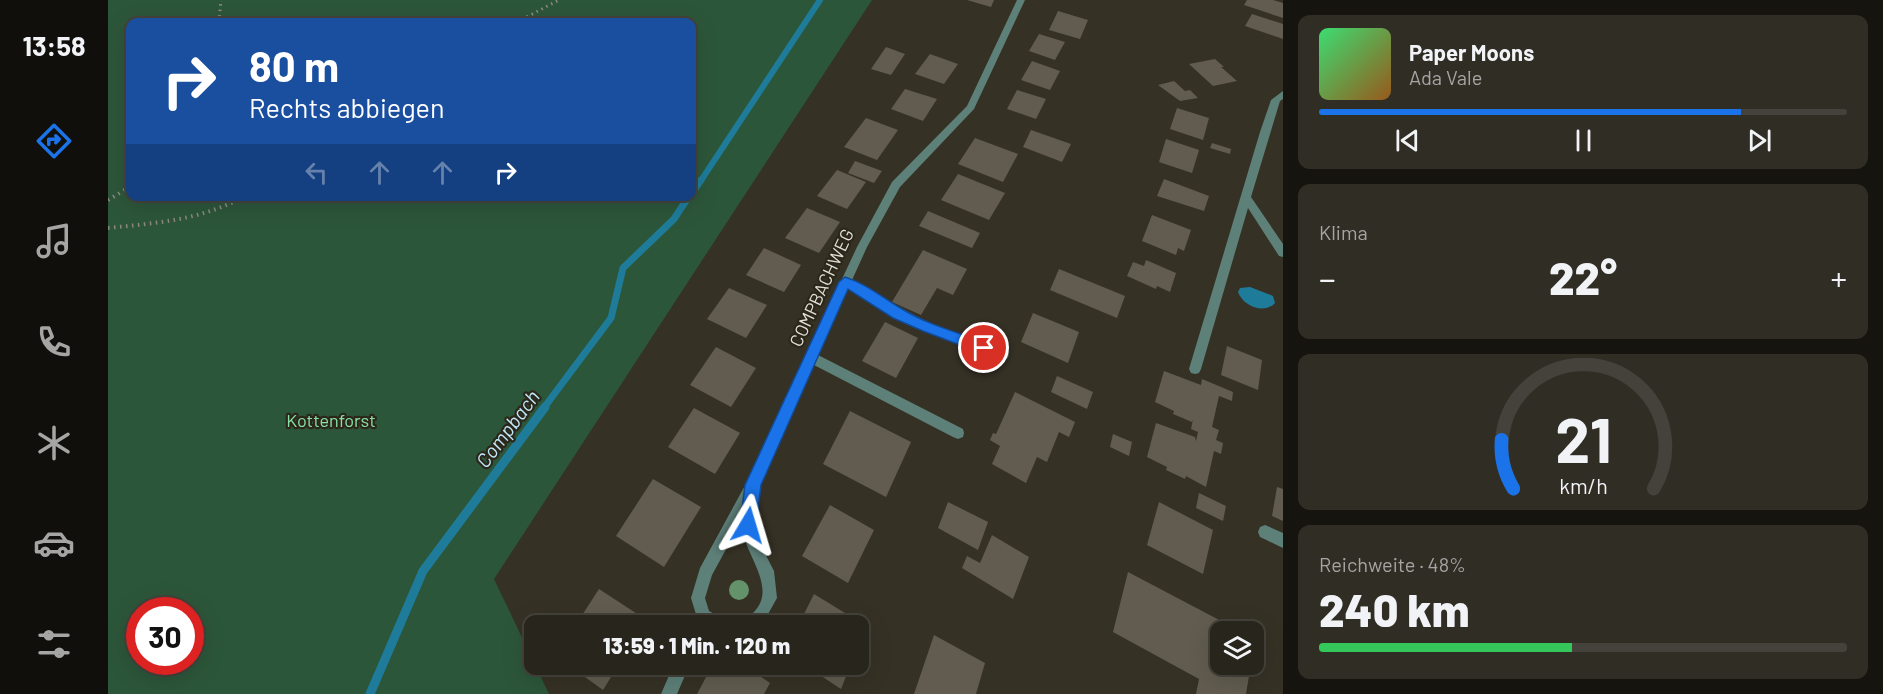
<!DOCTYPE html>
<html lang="de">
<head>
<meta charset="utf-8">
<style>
  :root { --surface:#28251c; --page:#302d25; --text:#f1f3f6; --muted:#a5a5a3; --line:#44423b; --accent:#1a73e8 }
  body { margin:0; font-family:Barlow,sans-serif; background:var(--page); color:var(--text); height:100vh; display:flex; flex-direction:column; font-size:22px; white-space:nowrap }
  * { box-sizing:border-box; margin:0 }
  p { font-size:20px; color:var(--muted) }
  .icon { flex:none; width:33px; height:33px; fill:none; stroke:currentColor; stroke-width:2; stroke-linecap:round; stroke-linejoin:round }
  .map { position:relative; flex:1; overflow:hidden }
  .details { display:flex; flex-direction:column; gap:15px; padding:15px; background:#16140f; width:600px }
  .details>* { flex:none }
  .top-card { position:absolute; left:18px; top:18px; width:570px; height:183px; border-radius:12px; box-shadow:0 6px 24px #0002,0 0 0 2px var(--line); background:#1a4fa0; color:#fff; overflow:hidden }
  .fabs { position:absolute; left:1102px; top:621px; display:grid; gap:12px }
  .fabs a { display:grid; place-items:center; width:54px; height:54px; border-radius:12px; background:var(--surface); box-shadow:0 6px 24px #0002,0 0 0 2px var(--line); font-size:30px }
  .speed { position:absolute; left:18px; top:597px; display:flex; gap:12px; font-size:30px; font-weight:700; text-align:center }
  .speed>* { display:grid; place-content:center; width:78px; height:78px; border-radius:50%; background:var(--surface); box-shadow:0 6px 24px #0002,0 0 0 2px var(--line); line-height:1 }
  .speed .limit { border:9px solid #d22; background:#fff; color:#111 }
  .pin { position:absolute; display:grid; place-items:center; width:51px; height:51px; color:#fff; margin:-26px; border:3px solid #fff; border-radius:50%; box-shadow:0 2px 6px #0007 }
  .me { position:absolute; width:66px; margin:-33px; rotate:7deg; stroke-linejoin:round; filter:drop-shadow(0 0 4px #0008) }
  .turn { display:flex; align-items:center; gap:21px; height:126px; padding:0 24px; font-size:27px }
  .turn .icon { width:78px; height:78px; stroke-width:2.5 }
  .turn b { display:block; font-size:42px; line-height:51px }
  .lanes { display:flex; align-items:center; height:57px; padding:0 24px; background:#0003; justify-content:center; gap:30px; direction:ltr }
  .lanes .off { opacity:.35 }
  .big { font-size:45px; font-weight:800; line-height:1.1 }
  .details .tile { flex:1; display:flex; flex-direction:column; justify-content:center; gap:9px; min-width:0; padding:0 21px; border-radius:12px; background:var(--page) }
  .details .dial { align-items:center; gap:0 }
  .dial svg { height:156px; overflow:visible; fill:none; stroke:var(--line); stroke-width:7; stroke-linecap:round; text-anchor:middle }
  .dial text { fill:var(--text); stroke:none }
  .song { display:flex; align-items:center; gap:18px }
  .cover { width:72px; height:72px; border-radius:9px; background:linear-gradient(135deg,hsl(140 70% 55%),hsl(30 70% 35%)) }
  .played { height:6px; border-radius:3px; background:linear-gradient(90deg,var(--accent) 80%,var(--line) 80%) }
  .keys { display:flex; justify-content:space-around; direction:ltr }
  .heat { display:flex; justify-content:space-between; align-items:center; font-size:33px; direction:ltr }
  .charge { height:9px; border-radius:4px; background:linear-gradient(90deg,#34c759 48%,var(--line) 0) }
  .trip { position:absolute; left:416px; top:615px; width:345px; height:60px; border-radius:12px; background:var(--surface); box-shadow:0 6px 24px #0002,0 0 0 2px var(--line); font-weight:800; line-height:60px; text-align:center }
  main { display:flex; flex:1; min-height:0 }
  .tab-bar { display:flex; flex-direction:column; width:108px; justify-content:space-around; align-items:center; background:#100f0b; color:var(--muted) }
  .tab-bar .icon { width:42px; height:42px }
  .tab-bar .current { color:var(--accent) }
  .tab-bar b { font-size:27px; color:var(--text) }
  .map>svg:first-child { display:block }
  .green { fill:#2c563a; fill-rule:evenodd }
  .water { fill:#1e7c9a }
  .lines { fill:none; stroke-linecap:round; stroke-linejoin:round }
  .stream-far2 { stroke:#1e7c9a; stroke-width:6 }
  .stream-far1 { stroke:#1e7c9a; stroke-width:7 }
  .stream { stroke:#1e7c9a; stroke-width:9 }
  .building { fill:#615c4f }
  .path-far1 { stroke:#8d897f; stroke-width:3; stroke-dasharray:1.5 4; stroke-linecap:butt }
  .path { stroke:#8d897f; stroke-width:4; stroke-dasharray:1.5 4.5; stroke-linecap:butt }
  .lane { fill:#5d8078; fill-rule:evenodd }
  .street { fill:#5d8078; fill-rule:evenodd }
  .tree { fill:#63926b }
  .route { fill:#1a73e8; stroke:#114b97; stroke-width:1.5 }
  .labels { text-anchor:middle; stroke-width:4.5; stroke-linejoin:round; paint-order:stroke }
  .street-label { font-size:18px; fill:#e3e0d8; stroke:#2c271b }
  .park-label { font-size:18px; fill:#87e2a4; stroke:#2c271b }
  .water-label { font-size:20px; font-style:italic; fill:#bfe9fa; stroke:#2c271b }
</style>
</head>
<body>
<main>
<nav class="tab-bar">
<b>13:58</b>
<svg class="icon current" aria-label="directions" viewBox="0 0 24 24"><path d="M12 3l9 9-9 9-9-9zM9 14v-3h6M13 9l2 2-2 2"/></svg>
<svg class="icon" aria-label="music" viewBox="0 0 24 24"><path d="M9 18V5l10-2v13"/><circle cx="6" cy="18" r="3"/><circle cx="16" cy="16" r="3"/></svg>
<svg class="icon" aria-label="phone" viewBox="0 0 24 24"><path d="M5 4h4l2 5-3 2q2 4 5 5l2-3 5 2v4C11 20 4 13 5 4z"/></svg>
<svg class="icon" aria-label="climate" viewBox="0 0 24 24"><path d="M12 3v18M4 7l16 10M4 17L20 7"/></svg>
<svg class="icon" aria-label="car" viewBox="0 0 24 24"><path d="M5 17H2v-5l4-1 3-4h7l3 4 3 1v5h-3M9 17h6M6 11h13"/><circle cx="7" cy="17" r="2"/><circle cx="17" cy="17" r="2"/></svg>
<svg class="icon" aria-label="filters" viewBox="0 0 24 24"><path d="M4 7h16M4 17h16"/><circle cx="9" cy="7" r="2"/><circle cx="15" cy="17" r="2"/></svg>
</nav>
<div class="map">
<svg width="1175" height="694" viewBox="0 0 1175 694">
  <rect width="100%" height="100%" fill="#363125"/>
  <path class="green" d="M0 0H764L386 579 441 694H0ZM22 22H584V196H22ZM32 610H82V662H32Z"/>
  <path class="water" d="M1142 287 1165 296 1167 303C1156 315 1135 306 1130 292L1132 288Z"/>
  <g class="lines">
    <path class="stream-far2" d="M592 182 712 0"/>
    <path class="stream-far1" d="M584 193 593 180
      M435 409 503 318 515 268 566 219 581 196"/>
    <path class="stream" d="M262 694 315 571 437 407"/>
  </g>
  <path class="building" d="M859 0H886L883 7Z
    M1139 0H1165L1175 3V18L1136 5Z
    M950 11 980 20 972 39 941 30Z
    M1144 14 1175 24V39L1137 26Z
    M931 34 957 42 947 60 921 51Z
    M778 47 797 54 783 75 763 69Z
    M822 54 850 64 836 84 807 74Z
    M1107 59 1116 67H1113L1129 81 1105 86 1081 64Z
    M924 61 952 71 942 90 913 80Z
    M1066 81 1077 91 1082 90 1090 98 1072 101 1050 85Z
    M797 89 829 99 815 121 783 109Z
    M909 90 938 99 928 119 899 109Z
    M1069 108 1101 118 1095 140 1062 129Z
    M758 118 790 130 769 160 736 147Z
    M923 130 963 144 954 162 915 147Z
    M867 138 910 154 895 182 850 164Z
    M1058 139 1091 150 1084 173 1051 162Z
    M1104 143 1123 149 1122 154 1102 148Z
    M747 161 774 171 766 183 740 173Z
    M729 170 758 182 739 209 709 196Z
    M850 174 897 193 881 220 833 200Z
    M1056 179 1101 196 1096 211 1049 196Z
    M699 208 732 222 711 253 677 238Z
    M820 211 872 233 864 248 811 226Z
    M1044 215 1083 230 1076 251 1070 248 1068 255 1034 241Z
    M656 248 693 265 676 292 638 275Z
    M815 250 859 269 845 295 829 288 813 315 784 302Z
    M1038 260 1068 273 1062 292 1049 286 1048 289 1019 276 1025 262 1036 266Z
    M951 269 1017 296 1009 318 942 290Z
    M621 288 659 305 638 338 599 319Z
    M925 313 971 332 960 363 913 342Z
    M777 322 810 338 788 378 754 361Z
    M1119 346 1154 360 1150 390 1113 375Z
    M608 347 648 368 623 407 582 385Z
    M1056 371 1093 385 1094 379 1125 392 1124 401 1111 396 1104 427 1111 430 1108 440 1115 443 1113 454 1106 451 1098 487 1078 476 1077 479 1058 470 1059 467 1039 457 1048 423 1087 437 1088 441 1090 432 1083 429 1085 419 1084 422 1065 414 1066 411 1047 402Z
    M949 376 985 392 979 409 943 392Z
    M907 392 967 422 961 437 951 432 939 462 929 457 918 483 884 464 892 446 882 440 885 433 888 434Z
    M586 408 632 433 607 474 560 447Z
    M742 411 803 442 778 497 715 464Z
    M1005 434 1024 442 1021 456 1002 447Z
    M545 479 593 507 556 567 508 536Z
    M1169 487 1175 489V521L1164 516Z
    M1091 493 1118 506 1115 521 1088 508Z
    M840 502 880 522 870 550 830 528Z
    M1051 502 1105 530 1095 574 1039 545Z
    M722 505 766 530 740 583 694 556Z
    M884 535 921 557 905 599 854 568 859 556 872 563Z
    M1020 572 1134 632H1113V664H1143L1138 694H1088L1091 679 1005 632Z
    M491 589 537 619 534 626H467Z
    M706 594 760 627 750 649V626H690Z
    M826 635 877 663 868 694H806Z
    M459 664H511L495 690Z
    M605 664H634L662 683 656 694H589Z
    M695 664H743L733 689Z"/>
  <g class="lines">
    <path class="path-far1" d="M111 22 113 0
      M409 22 451 0"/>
    <path class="path" d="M0 200 22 187
      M0 228C48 223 94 220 137 196"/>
    <path class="lane" d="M737 278 819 322 899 351 901 355 899 359 895 360 811 329 733 285 731 282Z
      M1157 525 1175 533V548L1152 537 1150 532 1152 527Z
      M566 664H582L569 694H553Z"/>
    <path class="street" d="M909 0H917L866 109 792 187 759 247 710 355 855 429 856 433 855 437 850 439 845 437 706 365 650 490 647 525 652 544 666 571 669 598 654 625 625 626 627 621C632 619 640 617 644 614 674 587 630 549 634 520L604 575 597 598 601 611 619 621 621 626H598L590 621 583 598 592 568 640 480 749 247 784 182 859 106Z
      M1175 91V99L1172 101 1143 197 1175 244V257L1171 256 1140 208 1093 369 1091 373 1087 374 1083 373 1081 369 1152 132 1163 100Z"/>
  </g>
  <circle class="tree" cx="631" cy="590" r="10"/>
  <path class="route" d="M737 277C759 284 775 298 794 309 820 325 852 333 881 344L883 348 881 352 876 354 815 331 785 318 740 289 653 485 648 525 645 531 640 533 634 531 632 525 637 485 731 282Z"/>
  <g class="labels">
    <g class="street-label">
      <text transform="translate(714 288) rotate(-65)" y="6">COMPBACHWEG</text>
    </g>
    <g class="park-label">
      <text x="223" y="427">Kottenforst</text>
    </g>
    <g class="water-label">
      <text transform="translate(400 429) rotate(-53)" y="7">Compbach</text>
    </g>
  </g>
</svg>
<div class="fabs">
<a><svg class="icon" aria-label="layers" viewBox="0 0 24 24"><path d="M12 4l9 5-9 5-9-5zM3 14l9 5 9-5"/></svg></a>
</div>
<div class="speed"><div class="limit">30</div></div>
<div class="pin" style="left:876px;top:348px;background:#d93025"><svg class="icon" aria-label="arrive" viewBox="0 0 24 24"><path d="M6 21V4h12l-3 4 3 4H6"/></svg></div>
<svg class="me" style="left:640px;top:525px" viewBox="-20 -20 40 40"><path d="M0-17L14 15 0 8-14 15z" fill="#1a73e8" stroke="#fff" stroke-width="4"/></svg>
<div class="trip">13:59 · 1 Min. · 120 m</div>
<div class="top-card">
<div class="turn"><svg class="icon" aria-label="right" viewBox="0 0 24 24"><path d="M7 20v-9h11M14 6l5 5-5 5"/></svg><div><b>80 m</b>Rechts abbiegen</div></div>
<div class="lanes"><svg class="icon off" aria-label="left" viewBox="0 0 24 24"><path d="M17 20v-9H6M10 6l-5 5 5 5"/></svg><svg class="icon off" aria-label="ahead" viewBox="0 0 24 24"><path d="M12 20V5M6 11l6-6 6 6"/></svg><svg class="icon off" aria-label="ahead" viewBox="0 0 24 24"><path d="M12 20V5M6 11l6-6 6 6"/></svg><svg class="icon" aria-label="right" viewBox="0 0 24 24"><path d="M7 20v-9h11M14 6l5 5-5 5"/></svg></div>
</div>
</div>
<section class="details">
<div class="tile">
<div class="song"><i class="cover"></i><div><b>Paper Moons</b><p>Ada Vale</p></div></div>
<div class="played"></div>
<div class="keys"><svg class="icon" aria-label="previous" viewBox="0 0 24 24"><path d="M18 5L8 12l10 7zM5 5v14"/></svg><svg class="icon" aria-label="pause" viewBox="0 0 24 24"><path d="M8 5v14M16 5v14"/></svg><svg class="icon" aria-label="next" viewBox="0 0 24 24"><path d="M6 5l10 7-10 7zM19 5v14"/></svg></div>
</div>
<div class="tile"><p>Klima</p>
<div class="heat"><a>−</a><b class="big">22°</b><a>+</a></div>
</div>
<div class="tile dial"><svg viewBox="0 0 100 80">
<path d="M14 69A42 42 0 1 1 86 69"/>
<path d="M14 69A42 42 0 0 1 8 44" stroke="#1a73e8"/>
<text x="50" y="56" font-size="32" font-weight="700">21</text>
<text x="50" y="72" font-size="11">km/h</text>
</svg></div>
<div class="tile"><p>Reichweite · 48%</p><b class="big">240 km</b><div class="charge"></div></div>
</section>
</main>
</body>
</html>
